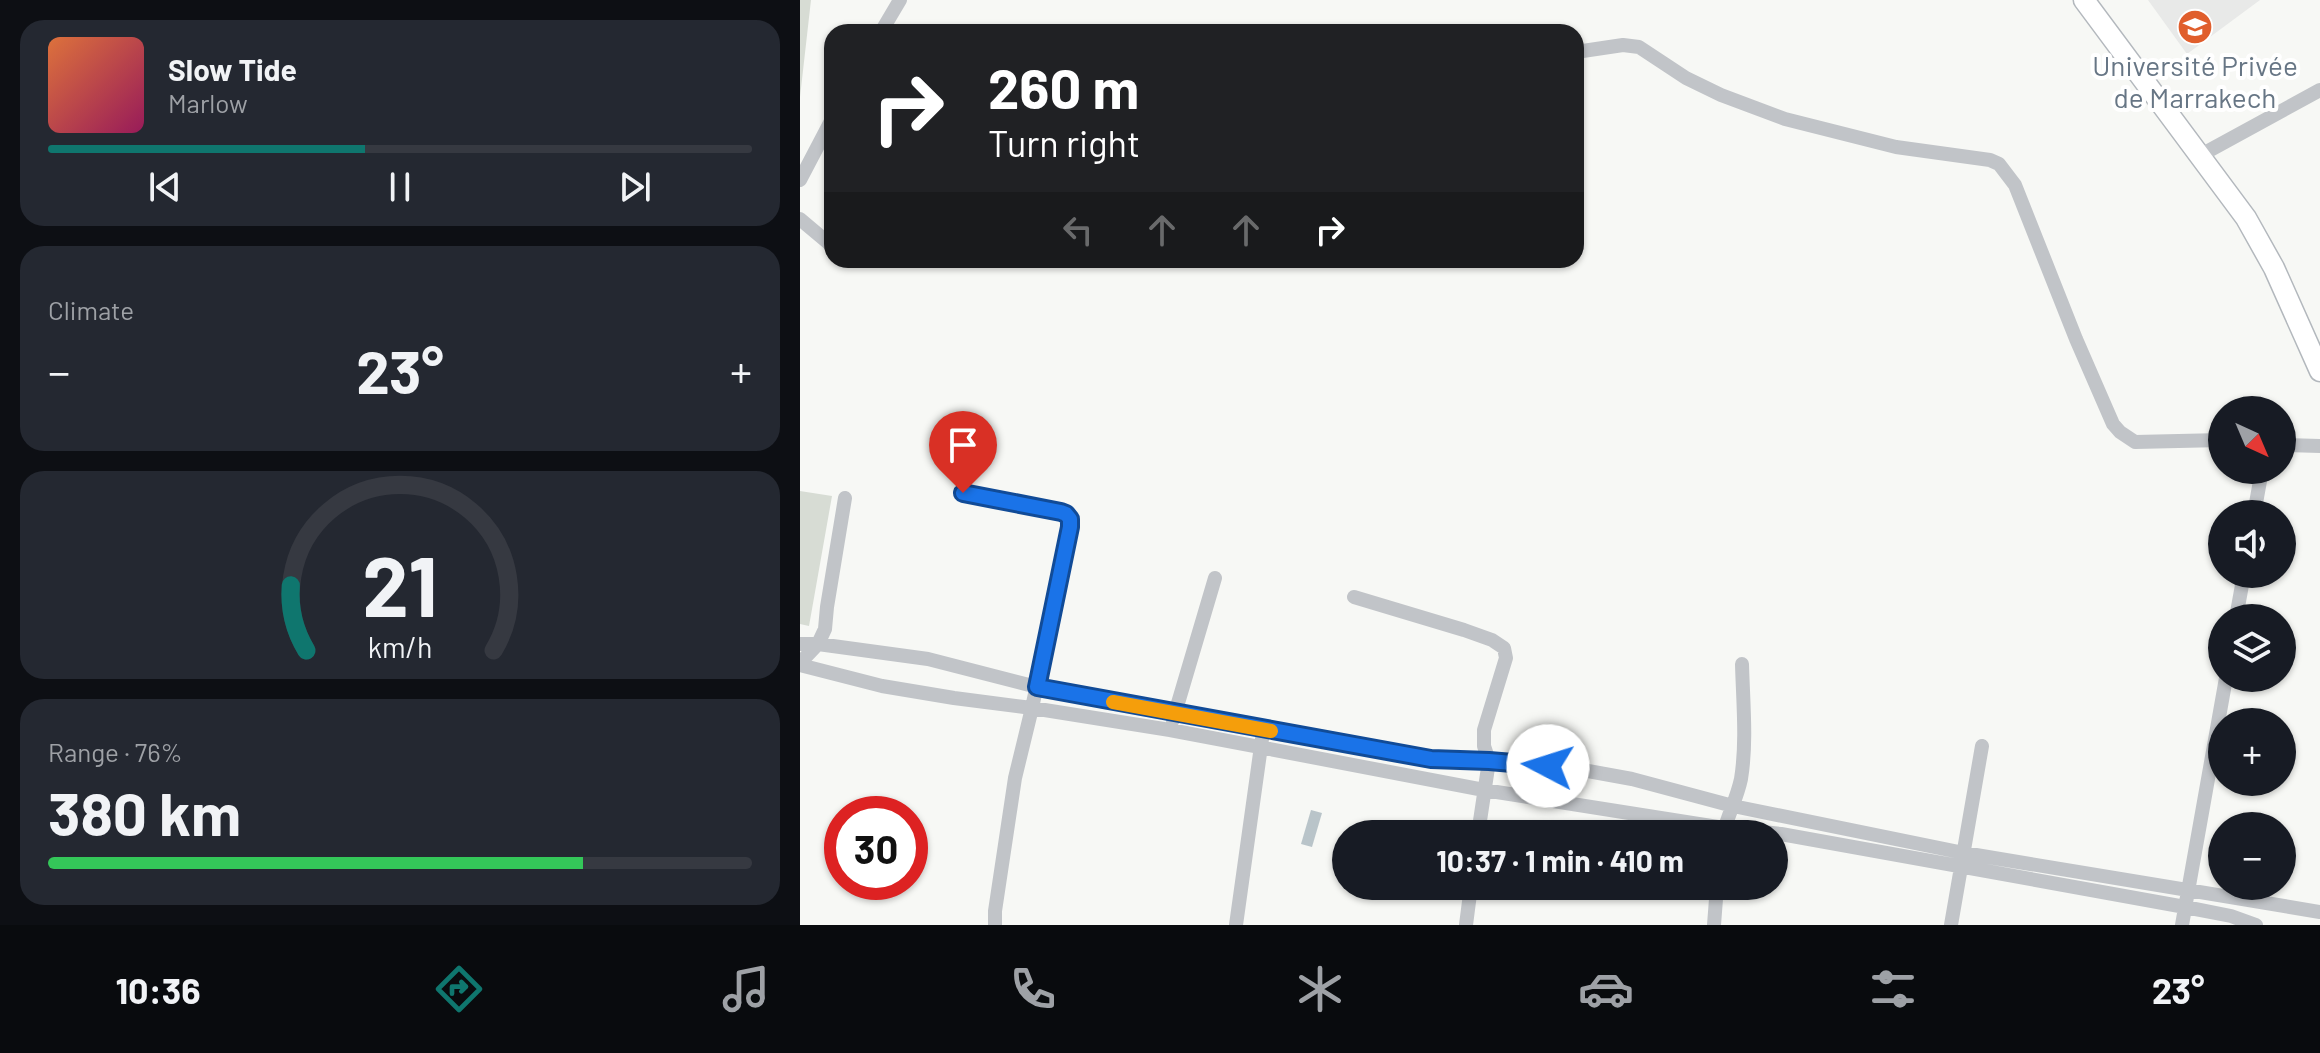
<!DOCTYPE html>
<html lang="en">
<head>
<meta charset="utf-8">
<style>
  :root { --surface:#171b24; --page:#242831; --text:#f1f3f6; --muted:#9ea1a6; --line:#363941; --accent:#0f766e }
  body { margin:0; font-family:Barlow,sans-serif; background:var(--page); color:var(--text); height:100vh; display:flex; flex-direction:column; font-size:30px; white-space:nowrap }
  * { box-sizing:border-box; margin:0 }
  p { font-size:26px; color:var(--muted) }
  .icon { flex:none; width:44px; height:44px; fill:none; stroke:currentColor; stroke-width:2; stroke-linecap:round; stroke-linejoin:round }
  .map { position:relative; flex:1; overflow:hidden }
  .side { display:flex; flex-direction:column; gap:20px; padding:20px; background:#0d0f14; width:800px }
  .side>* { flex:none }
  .guide { position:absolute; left:24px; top:24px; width:760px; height:244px; border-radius:24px; box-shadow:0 2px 6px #0004; background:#202124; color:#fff; overflow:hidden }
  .needle { width:52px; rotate:136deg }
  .tools { position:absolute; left:1408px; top:396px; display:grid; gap:16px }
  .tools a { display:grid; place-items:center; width:88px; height:88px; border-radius:50%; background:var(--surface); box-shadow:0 2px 6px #0004; font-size:40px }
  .speed { position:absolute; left:24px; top:796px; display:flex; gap:16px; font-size:40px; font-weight:700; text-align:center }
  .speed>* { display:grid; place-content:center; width:104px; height:104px; border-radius:50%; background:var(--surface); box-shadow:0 2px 6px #0004; line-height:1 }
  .speed .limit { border:12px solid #d22; background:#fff; color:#111 }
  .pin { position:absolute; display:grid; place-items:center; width:68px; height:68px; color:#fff; margin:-82px -34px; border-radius:50% 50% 50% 0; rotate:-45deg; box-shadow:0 0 8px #0007 }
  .pin .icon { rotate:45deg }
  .me { position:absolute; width:88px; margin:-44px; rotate:275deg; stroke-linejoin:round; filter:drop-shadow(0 0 6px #0008) }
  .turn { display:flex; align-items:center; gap:28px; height:168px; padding:0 32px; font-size:36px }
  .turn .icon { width:104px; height:104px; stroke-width:2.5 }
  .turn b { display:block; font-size:56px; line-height:68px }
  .lanes { display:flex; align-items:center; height:76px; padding:0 32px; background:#0003; justify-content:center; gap:40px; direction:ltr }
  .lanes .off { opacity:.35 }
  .big { font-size:60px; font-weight:700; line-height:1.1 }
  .side .card { flex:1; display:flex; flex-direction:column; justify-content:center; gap:12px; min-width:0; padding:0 28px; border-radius:24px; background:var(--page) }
  .side .dial { align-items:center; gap:0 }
  .dial svg { height:208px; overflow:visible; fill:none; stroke:var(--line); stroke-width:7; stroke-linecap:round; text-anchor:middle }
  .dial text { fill:var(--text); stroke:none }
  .song { display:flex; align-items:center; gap:24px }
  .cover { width:96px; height:96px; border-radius:12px; background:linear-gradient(135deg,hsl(20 70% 55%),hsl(330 70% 35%)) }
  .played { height:8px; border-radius:4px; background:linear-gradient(90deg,var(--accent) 45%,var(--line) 45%) }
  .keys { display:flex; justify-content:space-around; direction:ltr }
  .heat { display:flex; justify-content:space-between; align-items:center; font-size:44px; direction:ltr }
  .charge { height:12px; border-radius:6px; background:linear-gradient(90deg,#34c759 76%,var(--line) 0) }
  .trip { position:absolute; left:532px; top:820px; width:456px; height:80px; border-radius:40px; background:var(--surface); box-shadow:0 2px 6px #0004; font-weight:700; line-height:80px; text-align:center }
  .dock { display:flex; height:128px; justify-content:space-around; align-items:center; background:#090b0e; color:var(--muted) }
  .dock .icon { width:56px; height:56px }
  .dock .on { color:var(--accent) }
  .dock b { font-size:36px; color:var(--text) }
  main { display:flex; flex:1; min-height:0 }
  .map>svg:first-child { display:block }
  .built { fill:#e8e9e8 }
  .green { fill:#d7dcd4 }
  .water { fill:#b9c4c9 }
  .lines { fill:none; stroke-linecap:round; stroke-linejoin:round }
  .secondary-casing { stroke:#b3b8bd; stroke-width:23 }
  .street { stroke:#c1c4c8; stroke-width:14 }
  .secondary { stroke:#fff; stroke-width:20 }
  .route-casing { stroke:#114b97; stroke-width:20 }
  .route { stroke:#1a73e8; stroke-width:14 }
  .slow { stroke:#f59e0b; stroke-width:14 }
  .labels { text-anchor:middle; stroke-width:8; stroke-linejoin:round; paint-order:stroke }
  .poi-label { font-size:28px; fill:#677685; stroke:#fff }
</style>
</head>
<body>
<main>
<section class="side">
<div class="card">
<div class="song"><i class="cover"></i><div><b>Slow Tide</b><p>Marlow</p></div></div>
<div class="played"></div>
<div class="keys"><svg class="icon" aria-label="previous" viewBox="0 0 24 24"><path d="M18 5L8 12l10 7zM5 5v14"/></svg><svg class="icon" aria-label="pause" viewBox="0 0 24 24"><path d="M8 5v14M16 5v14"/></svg><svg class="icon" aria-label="next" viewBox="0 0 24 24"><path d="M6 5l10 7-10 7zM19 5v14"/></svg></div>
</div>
<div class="card"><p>Climate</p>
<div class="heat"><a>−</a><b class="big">23°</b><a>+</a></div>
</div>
<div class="card dial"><svg viewBox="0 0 100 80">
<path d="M14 69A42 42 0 1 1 86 69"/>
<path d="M14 69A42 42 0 0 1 8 44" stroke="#0f766e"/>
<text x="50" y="56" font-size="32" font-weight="700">21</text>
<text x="50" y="72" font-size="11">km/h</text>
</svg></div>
<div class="card"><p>Range · 76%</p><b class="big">380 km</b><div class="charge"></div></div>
</section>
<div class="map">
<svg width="1520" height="925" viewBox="0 0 1520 925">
  <rect width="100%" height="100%" fill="#f7f8f5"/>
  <path class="built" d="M1348 0H1460L1387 54Z"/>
  <path class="green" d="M0 0H11L0 97Z
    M0 491 32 496 9 626 0 624Z"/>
  <path class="water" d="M511 810 522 813 512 847 501 844Z"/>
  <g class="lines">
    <defs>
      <path id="secondary" d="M1284 0 1446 218 1474 268 1520 371"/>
    </defs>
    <use href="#secondary" class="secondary-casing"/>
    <path class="street" d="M81 32 100 0
      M776 52 823 45 839 47 886 78 921 95 985 119 1096 147 1190 160 1199 164 1215 185 1276 339 1313 424 1320 432 1335 442 1422 440
      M1401 155 1520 90
      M0 180 32 119
      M0 219 32 246
      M1482 445 1520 446
      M163 493 266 514 269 516 271 523 232 708 215 778 195 911V925
      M1454 514 1462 470
      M554 597 664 630 692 640 704 648 706 658 684 730V746L689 761 678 834
      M1436 618 1444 574
      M0 644H18L128 659 237 687 532 742 631 759 689 761 777 769 832 779 933 806 1164 853 1520 912
      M0 663 18 644 25 629 27 607 45 498
      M0 665 82 686 154 698 232 708 370 730 684 790 924 828 981 834 1385 907 1431 916 1456 925
      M373 720 415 578
      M923 834C928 815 937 798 941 779 947 742 943 702 942 664
      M436 925 462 739
      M666 925 671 886
      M914 925 917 886
      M1151 925 1182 746
      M1382 925 1426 678"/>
    <use href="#secondary" class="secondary"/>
  </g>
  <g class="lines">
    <defs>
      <path id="route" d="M163 493 261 512 266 514 270 519V527L237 687 631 759 689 761 748 766"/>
    </defs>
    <use href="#route" class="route-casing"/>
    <use href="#route" class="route"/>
    <path class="slow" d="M313 702 471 731"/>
  </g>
  <defs>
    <symbol id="university-disc" viewBox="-11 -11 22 22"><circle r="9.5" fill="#e05e2c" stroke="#fff"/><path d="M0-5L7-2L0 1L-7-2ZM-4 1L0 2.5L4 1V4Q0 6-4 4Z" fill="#fff"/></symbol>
  </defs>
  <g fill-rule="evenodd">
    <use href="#university-disc" x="1375" y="7" width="40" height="40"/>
  </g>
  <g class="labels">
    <g class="poi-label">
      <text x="1395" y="76">Université Privée<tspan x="1395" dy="32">de Marrakech</tspan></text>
    </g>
  </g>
</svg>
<div class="tools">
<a><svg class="needle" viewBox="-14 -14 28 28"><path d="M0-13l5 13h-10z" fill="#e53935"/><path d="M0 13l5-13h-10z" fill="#9ea1a6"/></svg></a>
<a><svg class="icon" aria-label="sound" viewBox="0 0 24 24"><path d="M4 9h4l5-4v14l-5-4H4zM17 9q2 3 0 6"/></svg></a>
<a><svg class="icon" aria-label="layers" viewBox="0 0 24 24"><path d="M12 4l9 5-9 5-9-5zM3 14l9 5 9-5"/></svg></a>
<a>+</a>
<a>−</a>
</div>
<div class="speed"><div class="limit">30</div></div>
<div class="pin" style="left:163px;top:493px;background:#d93025"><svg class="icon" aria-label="arrive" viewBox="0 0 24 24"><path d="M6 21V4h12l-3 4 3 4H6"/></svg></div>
<svg class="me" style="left:748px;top:766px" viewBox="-20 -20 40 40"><circle r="19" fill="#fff"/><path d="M0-13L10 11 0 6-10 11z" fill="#1a73e8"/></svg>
<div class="trip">10:37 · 1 min · 410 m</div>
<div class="guide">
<div class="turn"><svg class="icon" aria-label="right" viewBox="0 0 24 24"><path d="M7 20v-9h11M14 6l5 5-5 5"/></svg><div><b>260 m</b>Turn right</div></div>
<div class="lanes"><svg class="icon off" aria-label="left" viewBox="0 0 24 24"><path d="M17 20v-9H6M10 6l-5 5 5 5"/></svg><svg class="icon off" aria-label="ahead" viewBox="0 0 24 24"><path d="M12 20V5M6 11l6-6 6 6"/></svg><svg class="icon off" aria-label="ahead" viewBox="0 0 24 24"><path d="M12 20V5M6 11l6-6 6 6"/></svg><svg class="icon" aria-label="right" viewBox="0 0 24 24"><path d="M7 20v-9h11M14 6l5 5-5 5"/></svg></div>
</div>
</div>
</main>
<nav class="dock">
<b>10:36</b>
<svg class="icon on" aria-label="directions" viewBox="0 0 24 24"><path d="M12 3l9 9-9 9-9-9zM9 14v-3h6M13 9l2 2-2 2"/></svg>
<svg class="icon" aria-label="music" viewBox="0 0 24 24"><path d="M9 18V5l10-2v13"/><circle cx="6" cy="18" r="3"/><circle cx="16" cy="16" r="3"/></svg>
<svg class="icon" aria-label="phone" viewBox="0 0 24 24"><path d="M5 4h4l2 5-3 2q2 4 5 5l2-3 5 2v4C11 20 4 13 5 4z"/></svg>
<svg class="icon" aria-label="climate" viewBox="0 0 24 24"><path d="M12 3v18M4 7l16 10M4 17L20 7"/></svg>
<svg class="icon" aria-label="car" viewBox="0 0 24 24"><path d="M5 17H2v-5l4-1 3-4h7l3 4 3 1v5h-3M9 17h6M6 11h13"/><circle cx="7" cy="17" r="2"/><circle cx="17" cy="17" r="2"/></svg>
<svg class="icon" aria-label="filters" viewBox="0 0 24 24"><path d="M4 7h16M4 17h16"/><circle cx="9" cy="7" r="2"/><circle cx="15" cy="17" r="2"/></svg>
<b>23°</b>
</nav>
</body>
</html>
